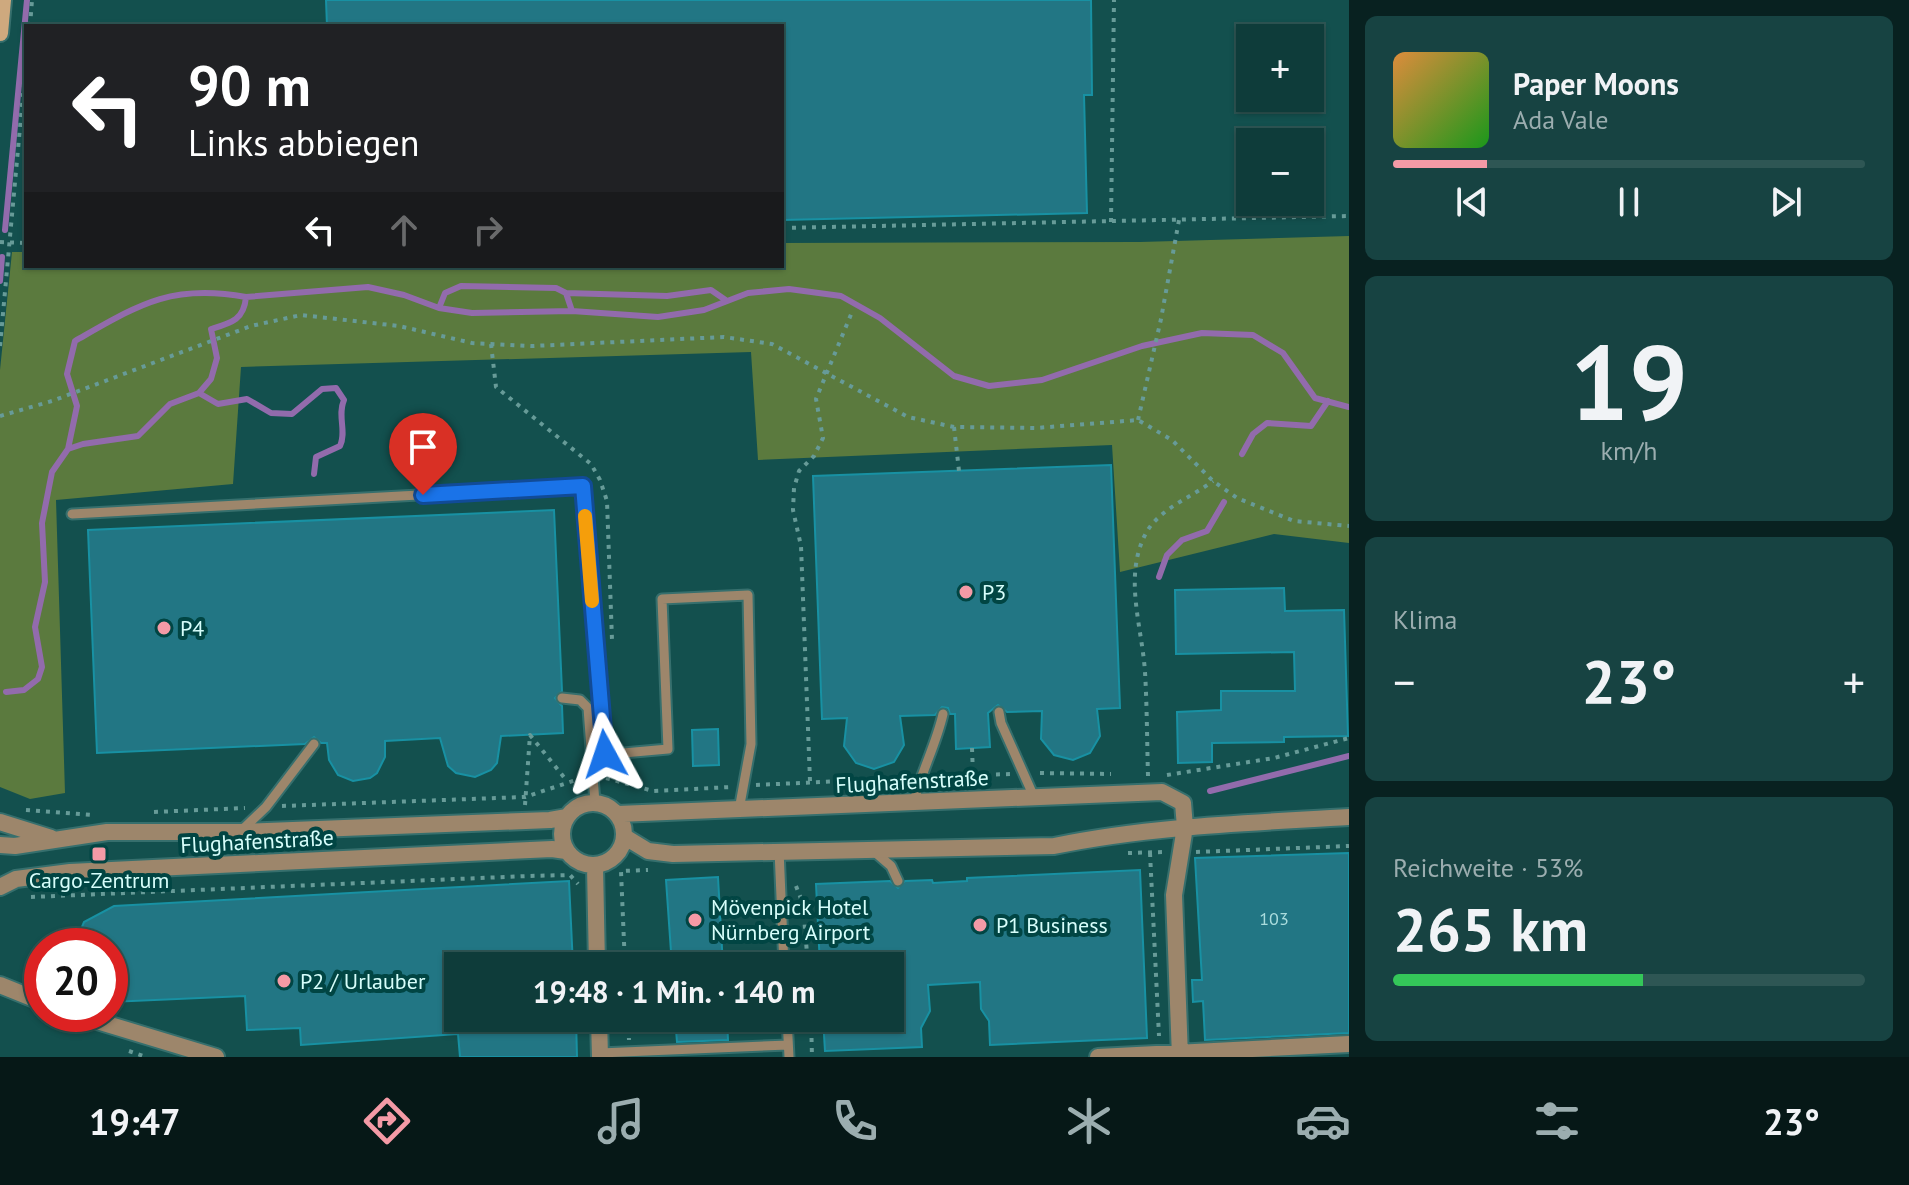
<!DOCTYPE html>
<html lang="de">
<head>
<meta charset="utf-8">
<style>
  :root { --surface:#0e3c3a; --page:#174342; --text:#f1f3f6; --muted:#9badaf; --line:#2e5654; --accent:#f49aa6 }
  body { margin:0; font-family:"PT Sans",sans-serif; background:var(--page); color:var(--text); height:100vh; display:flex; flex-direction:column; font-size:30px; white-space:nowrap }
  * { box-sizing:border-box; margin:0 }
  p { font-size:26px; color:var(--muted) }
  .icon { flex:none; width:44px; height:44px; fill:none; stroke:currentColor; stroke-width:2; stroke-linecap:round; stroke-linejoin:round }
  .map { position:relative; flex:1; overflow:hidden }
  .sheet { display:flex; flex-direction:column; gap:16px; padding:16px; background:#082120; width:560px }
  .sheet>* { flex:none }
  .guide { position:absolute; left:24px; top:24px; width:760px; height:244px; border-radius:0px; box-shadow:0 2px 6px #0004,0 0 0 2px var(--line); background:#202124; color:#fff; overflow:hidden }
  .tools { position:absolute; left:1236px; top:24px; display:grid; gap:16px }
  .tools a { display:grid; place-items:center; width:88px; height:88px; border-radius:0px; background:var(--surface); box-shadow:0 2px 6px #0004,0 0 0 2px var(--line); font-size:40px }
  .speed { position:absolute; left:24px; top:928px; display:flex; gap:16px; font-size:40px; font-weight:700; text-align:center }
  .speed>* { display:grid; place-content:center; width:104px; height:104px; border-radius:50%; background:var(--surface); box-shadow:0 2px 6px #0004,0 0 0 2px var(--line); line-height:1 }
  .speed .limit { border:12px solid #d22; background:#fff; color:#111 }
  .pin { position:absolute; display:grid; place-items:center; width:68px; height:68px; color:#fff; margin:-82px -34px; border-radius:50% 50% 50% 0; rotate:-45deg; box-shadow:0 0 8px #0007 }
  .pin .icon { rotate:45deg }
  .me { position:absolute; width:88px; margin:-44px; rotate:355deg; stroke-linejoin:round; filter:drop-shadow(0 0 6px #0008) }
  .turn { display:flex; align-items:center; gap:28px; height:168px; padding:0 32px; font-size:36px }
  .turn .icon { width:104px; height:104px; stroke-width:2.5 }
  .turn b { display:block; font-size:56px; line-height:68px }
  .lanes { display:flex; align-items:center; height:76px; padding:0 32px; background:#0003; justify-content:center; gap:40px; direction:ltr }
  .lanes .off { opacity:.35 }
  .big { font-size:60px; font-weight:800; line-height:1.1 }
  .sheet .widget { flex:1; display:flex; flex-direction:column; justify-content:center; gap:12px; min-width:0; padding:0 28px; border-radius:12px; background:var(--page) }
  .sheet .dial { align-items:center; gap:0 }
  .dial b { font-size:104px; line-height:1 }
  .song { display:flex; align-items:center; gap:24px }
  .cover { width:96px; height:96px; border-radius:12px; background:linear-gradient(135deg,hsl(30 70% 55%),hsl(120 70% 35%)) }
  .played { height:8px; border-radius:4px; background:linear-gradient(90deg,var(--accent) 20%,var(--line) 20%) }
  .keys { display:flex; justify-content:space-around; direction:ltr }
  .heat { display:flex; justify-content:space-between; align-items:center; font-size:44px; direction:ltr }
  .charge { height:12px; border-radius:6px; background:linear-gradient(90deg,#34c759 53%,var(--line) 0) }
  .trip { position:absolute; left:444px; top:952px; width:460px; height:80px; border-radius:0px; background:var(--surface); box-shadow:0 2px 6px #0004,0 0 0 2px var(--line); font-weight:800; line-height:80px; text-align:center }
  .tabs { display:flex; height:128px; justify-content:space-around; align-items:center; background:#061817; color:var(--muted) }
  .tabs .icon { width:56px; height:56px }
  .tabs .selected { color:var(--accent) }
  .tabs b { font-size:36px; color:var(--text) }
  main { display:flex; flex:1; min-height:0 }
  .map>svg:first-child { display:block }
  .green { fill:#5b7a3e }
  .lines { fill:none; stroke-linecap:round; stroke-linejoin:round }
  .stream { stroke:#926bac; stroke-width:6 }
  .building { fill:#227684; stroke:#1891a3; stroke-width:2 }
  .service-casing { stroke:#366f6d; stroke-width:13 }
  .minor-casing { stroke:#366f6d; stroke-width:20 }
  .secondary-casing { stroke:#366f6d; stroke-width:20 }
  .path { stroke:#679b98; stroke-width:4; stroke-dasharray:4 6; stroke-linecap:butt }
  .service { stroke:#9d866b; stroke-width:9 }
  .minor { stroke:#9d866b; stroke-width:16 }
  .secondary { stroke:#cea97e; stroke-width:16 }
  .route-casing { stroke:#114b97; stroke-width:20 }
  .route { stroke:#1a73e8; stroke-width:14 }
  .slow { stroke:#f59e0b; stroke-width:14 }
  .poi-dot { fill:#f49aa6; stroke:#014543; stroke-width:3 }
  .labels { text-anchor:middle; stroke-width:8; stroke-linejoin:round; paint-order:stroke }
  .number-label { font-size:18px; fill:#aadcdd }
  .poi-label { font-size:22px; fill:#d7fefb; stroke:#014543; text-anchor:start }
  .street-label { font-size:22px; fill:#d7fefb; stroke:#014543 }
</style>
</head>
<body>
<main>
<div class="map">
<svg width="1349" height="1057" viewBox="0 0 1349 1057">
  <rect width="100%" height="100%" fill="#13504e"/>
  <path class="green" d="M1349 236V543L1274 534 1120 572 1112 445 758 460 751 352 241 367 233 484 56 500 65 793 30 799 0 787V370L12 252H26V266H782V243L1140 242Z"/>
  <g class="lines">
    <path class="stream" d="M5 230 27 0
      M0 281 2 257
      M566 293 667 296 711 290 727 301
      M439 308 445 293 461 286 556 288 566 293 572 311
      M199 393 218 404 247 399 271 413 292 414 322 389 336 388 344 400C337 416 347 431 340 446L316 457 314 474
      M68 449 77 406 67 374 75 341C138 305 171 283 246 297
      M1242 454 1253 434 1267 423 1311 426 1328 401
      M1159 577 1167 555 1182 540 1207 531 1224 502
      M6 692 24 690 38 679 42 667 35 627 45 582 42 523 52 472 68 449 83 444 138 436 170 404 199 393 211 379 217 358 211 329C231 323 244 320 246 297L368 287 404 295 439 308 472 313 572 311 658 317 704 310 748 293 789 289 841 296 880 318 954 376 989 386 1042 380 1142 346 1202 333 1253 335 1283 353 1315 398 1349 407
      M1210 791 1349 756"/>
  </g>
  <path class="building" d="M326 0H1091L1092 95H1084L1087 213 782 220V26H327Z
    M1111 465 1120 708 1097 709 1100 736 1090 753 1073 760 1054 755 1041 739 1042 711 1007 712 998 705 988 713 990 747 956 749 955 714H950L948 708 942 707 935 715 900 716 904 745 894 762 874 769 856 763 844 746 847 718 822 719 813 476Z
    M554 510 562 691 555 698 562 706 563 733 501 736 497 763 491 770 475 777 456 773 448 766 440 738 385 741V757L377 773 370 778 353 781 338 775 329 760 327 743H321L314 737 305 744 97 753 88 530Z
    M1284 588 1285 611 1344 610 1348 736 1284 737V742L1212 743V762L1178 763 1177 712 1221 710V691H1295L1294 652 1176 654 1175 590Z
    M718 729 719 765 693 766 692 730Z
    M1349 853V1033L1205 1040 1203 1001 1193 1002 1192 980H1202L1195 858Z
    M1140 870 1147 1038 990 1045 989 1021 981 1009 980 982 928 985 930 1011 921 1028 922 1047 825 1051 823 1018H890V966H820L816 884 890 881 898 888 905 881 932 880 933 883 967 881V878Z
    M718 877 723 966H672L666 880Z
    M569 881 573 966H458V1018H576L577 1057H460L458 1034 301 1045 300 1028 247 1030 245 996 110 1002V946H74L84 922 114 906Z
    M675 1018H727L728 1040 677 1042Z"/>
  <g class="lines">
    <defs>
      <path id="service" d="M72 514 583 486 605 754
        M562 698 580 700 588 708 595 803
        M999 712 1001 723 1034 797
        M590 756 668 749 662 599 748 595 751 744 739 810
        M914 802C921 772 936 745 943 714
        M242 830 266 807 314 744
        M779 850 784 966
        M876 853 891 866 898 881
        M787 1018 789 1057
        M600 1053 788 1045"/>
      <path id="minor" d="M562 834a31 31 0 1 1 62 0a31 31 0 1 1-62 0Z
        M618 814 1162 792 1183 803 1185 827 1174 895 1180 1057
        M0 822 51 838
        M625 837 648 851 673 854 1054 846C1151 826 1250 823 1349 817
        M0 845 15 846 107 832H240L550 820 567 817
        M595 866 597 966
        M0 887 16 879 70 872 552 849 566 851
        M0 985 42 1002
        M74 1014 216 1057
        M599 1018 600 1057
        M1098 1057 1349 1044"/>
      <path id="secondary" d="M0 33 3 0"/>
    </defs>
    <use href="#service" class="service-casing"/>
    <use href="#minor" class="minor-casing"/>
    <use href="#secondary" class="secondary-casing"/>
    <path class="path" d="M30 26 32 0
      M1111 222 1114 0
      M782 228 1349 216
      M0 242 26 243
      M491 344 496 387 591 464 600 480 607 501 612 640
      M0 346 26 62
      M0 416 52 401 251 326 301 315 399 326 472 343 491 344 532 346 724 337 772 344 908 417 954 427 1036 428 1138 420 1172 440 1213 481 1237 498 1294 521 1349 526
      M1138 420 1161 319 1179 220
      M954 427 959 471
      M972 748 973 775
      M1040 773 1111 774
      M1167 775 1274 758 1349 738
      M936 776 1011 774
      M1148 776C1147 741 1147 706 1145 672 1142 626 1123 576 1146 533 1159 509 1192 497 1213 481
      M606 778 653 791 731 787
      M810 781 801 546 793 510 794 488 799 471 814 456 823 438 816 399 852 312
      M756 785 907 778
      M525 805 530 735 567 781
      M282 806 525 797 582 778
      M26 810 93 815
      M154 812 245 808
      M1196 852 1349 846
      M1128 853 1163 852
      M1150 853 1159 1036
      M796 886 803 904 808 966
      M31 897 528 876 570 875 578 884
      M625 966 621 871 648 870
      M628 1018 629 1040
      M811 1018 812 1057
      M129 1051 146 1057"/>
    <use href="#service" class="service"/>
    <use href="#minor" class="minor"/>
    <use href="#secondary" class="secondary"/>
  </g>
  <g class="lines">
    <defs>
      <path id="route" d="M423 495 583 486 605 754"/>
    </defs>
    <use href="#route" class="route-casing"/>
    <use href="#route" class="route"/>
    <path class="slow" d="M585 516 592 601"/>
  </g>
  <g class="poi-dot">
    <circle cx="966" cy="592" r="8"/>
    <circle cx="164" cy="628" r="8"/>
    <rect x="91" y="846" width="16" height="16" rx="4"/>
    <circle cx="695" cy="920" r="8"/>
    <circle cx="980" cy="925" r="8"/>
    <circle cx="284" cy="981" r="8"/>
  </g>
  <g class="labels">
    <g class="number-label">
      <text x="1274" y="925">103</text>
    </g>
    <g class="poi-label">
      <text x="982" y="600">P3</text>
      <text x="180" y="636">P4</text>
      <text x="99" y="888" text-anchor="middle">Cargo-Zentrum</text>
      <text x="711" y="915">Mövenpick Hotel<tspan x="711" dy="25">Nürnberg Airport</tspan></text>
      <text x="996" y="933">P1 Business</text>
      <text x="300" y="989">P2 / Urlauber</text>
    </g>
    <g class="street-label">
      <text transform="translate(912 781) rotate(-3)" y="8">Flughafenstraße</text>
      <text transform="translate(257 841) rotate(-3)" y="8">Flughafenstraße</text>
    </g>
  </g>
</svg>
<div class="tools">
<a>+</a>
<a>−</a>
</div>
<div class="speed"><div class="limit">20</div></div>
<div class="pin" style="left:423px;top:495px;background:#d93025"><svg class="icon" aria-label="arrive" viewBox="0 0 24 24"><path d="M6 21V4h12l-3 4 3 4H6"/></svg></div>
<svg class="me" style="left:605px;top:754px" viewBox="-20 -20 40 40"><path d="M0-17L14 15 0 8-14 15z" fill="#1a73e8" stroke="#fff" stroke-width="4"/></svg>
<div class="trip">19:48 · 1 Min. · 140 m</div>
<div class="guide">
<div class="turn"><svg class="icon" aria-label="left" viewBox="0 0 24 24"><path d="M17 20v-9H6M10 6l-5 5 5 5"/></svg><div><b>90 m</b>Links abbiegen</div></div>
<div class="lanes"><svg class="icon" aria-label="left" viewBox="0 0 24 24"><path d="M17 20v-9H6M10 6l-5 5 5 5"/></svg><svg class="icon off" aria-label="ahead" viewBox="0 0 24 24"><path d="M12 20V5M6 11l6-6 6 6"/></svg><svg class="icon off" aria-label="right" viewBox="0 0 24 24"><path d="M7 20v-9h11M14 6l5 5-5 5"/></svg></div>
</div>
</div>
<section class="sheet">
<div class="widget">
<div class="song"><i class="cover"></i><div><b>Paper Moons</b><p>Ada Vale</p></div></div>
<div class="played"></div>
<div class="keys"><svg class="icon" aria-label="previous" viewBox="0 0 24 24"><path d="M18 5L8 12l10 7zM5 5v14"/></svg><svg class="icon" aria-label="pause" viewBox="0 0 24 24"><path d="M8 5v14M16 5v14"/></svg><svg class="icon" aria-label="next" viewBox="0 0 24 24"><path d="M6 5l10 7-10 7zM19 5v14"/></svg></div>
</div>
<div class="widget dial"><b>19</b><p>km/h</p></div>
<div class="widget"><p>Klima</p>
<div class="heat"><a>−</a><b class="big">23°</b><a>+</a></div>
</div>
<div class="widget"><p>Reichweite · 53%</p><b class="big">265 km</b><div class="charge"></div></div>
</section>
</main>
<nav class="tabs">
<b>19:47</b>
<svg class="icon selected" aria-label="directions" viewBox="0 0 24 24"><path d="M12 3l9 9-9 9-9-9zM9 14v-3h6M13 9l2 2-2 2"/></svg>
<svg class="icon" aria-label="music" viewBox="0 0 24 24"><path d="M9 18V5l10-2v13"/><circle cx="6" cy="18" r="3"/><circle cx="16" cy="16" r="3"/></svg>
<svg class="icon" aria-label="phone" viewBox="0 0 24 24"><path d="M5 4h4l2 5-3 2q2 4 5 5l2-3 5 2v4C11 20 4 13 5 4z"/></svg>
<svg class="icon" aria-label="climate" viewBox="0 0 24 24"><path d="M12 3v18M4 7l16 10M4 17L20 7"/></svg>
<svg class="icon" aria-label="car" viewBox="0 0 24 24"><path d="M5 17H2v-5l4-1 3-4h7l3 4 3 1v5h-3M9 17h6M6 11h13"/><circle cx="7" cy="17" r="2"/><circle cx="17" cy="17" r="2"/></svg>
<svg class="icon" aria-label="filters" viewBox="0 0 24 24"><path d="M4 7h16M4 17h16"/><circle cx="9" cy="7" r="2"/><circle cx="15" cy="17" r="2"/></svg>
<b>23°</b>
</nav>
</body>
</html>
